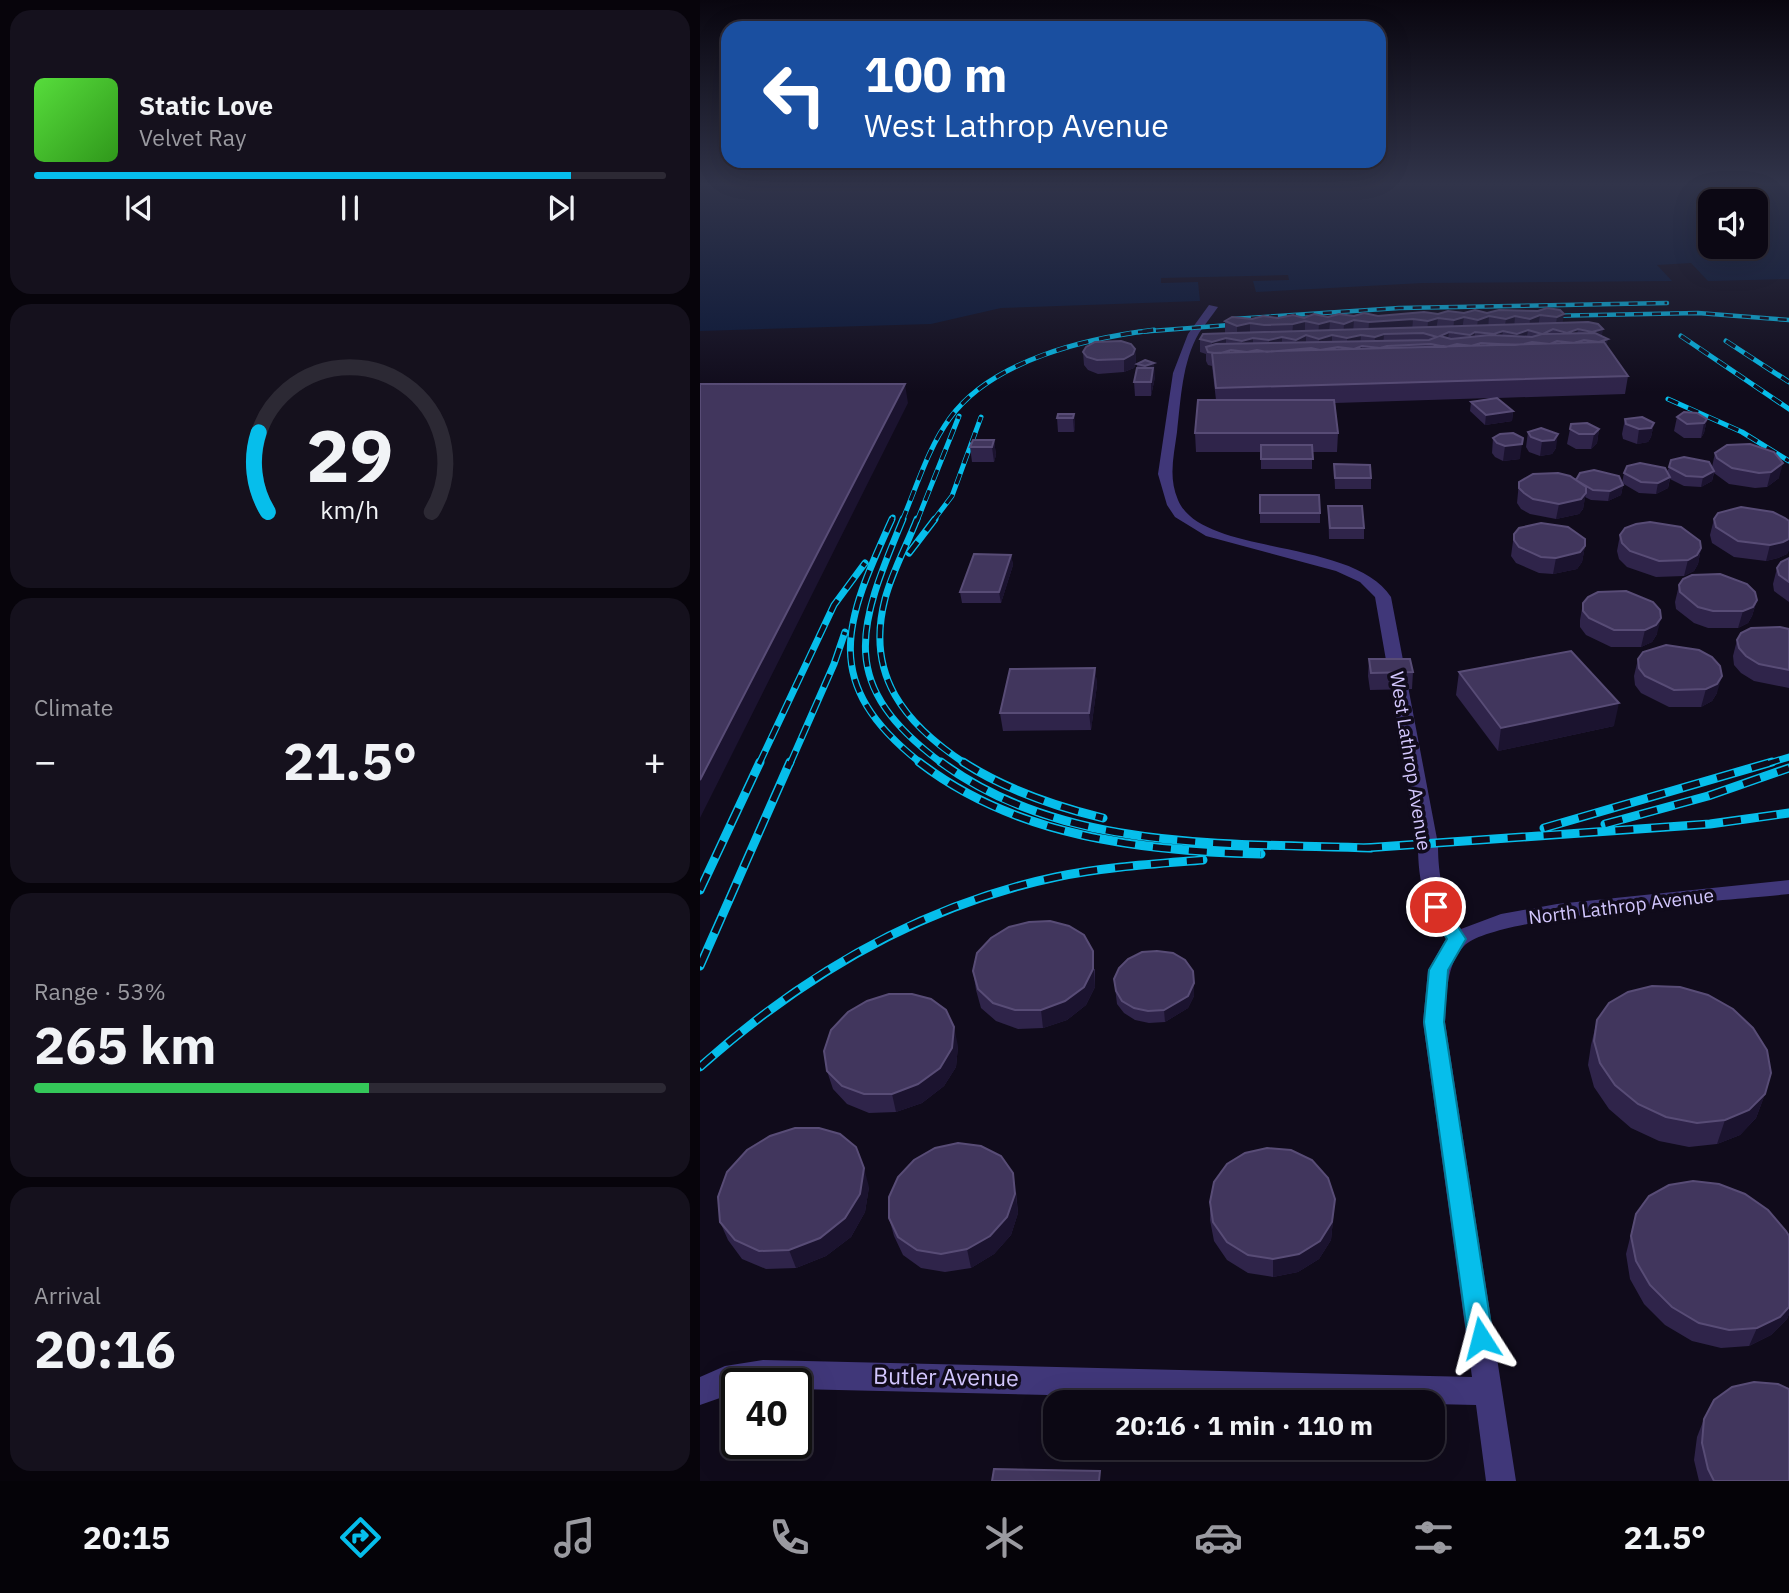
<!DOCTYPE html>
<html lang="en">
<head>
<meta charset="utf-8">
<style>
  :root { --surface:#0c0814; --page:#15111d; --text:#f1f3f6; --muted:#9a9aa0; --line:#2c2934; --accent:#06beeb }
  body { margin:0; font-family:"IBM Plex Sans",sans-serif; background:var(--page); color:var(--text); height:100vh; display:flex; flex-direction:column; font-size:26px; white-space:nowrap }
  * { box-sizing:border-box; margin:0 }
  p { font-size:23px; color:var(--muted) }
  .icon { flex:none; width:38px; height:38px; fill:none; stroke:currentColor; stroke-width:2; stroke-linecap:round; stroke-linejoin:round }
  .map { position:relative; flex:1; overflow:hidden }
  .details { display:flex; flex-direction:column; gap:10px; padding:10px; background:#07040b; width:700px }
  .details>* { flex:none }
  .hud { position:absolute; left:21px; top:21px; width:665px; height:147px; border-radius:21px; box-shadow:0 7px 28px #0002,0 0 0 2px var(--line); background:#1a4fa0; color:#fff; overflow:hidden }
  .fabs { position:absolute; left:998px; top:189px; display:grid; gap:14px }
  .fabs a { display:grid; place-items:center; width:70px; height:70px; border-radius:14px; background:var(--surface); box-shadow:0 7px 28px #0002,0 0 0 2px var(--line); font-size:35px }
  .speed { position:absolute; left:21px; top:1368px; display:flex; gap:14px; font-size:35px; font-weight:700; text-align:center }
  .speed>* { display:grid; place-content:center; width:91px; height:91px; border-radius:50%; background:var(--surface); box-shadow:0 7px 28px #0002,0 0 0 2px var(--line); line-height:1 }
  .speed .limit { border:4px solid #111; border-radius:10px; background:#fff; color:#111 }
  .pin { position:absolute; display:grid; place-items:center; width:60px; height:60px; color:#fff; margin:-30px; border:4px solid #fff; border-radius:50%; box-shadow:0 2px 7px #0007 }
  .me { position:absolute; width:77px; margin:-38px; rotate:351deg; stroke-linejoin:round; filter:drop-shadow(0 0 5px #0008) }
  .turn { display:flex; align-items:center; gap:24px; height:147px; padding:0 28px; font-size:32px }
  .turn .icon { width:91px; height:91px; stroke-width:2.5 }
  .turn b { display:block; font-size:49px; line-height:60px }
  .big { font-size:52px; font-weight:800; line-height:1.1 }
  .details .widget { flex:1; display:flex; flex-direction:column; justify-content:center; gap:10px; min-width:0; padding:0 24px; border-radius:21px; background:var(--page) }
  .details .dial { align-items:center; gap:0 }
  .dial svg { height:182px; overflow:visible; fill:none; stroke:var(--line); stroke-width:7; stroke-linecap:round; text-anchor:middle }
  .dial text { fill:var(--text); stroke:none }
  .song { display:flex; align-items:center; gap:21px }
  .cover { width:84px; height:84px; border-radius:10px; background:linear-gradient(135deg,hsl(110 70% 55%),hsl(110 70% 35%)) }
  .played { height:7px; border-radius:4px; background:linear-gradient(90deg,var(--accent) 85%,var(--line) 85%) }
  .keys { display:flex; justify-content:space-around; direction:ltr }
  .heat { display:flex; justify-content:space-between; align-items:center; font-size:38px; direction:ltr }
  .charge { height:10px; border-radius:5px; background:linear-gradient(90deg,#34c759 53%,var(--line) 0) }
  .trip { position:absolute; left:343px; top:1390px; width:402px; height:70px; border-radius:21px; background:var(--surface); box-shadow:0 7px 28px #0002,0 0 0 2px var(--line); font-weight:800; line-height:70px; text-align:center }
  .menu { display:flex; height:112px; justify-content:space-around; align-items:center; background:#050308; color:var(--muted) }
  .menu .icon { width:49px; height:49px }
  .menu .selected { color:var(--accent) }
  .menu b { font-size:32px; color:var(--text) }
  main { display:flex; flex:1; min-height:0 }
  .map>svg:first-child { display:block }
  .water { fill:#091637; fill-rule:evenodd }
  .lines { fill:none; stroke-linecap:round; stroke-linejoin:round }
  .minor { fill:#403779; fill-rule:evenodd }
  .rail-far3-casing { stroke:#06beeb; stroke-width:4.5 }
  .rail-far2-casing { stroke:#06beeb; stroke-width:5 }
  .rail-far1-casing { stroke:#06beeb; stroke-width:7 }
  .rail-casing { stroke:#06beeb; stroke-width:9 }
  .rail-far3 { stroke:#100b1b; stroke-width:2.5; stroke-dasharray:9; stroke-linecap:butt }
  .rail-far2 { stroke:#100b1b; stroke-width:3.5; stroke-dasharray:11; stroke-linecap:butt }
  .rail-far1 { stroke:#100b1b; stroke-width:4.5; stroke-dasharray:14; stroke-linecap:butt }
  .rail { stroke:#100b1b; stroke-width:6; stroke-dasharray:18; stroke-linecap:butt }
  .wall { fill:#2f244a }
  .shaded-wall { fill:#1b132f }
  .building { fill:#41365d; stroke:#584c76; stroke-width:2; fill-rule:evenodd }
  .route { fill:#06beeb; stroke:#047c99; stroke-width:2 }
  .labels { text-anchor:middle; stroke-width:7; stroke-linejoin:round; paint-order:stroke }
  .street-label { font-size:19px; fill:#d3c7fe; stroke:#100b1b }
  .near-street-label { font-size:23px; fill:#d3c7fe; stroke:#100b1b }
</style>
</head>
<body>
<main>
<section class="details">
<div class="widget">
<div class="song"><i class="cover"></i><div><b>Static Love</b><p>Velvet Ray</p></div></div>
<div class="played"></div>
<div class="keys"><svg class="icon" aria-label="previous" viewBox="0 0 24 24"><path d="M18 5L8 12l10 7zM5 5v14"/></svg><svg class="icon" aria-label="pause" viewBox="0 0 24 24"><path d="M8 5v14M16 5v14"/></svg><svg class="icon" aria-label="next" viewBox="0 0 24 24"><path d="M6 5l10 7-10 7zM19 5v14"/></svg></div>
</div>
<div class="widget dial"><svg viewBox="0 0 100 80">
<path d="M14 69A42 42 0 1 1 86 69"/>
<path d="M14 69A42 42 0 0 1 10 34" stroke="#06beeb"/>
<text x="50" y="56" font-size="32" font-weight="700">29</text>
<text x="50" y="72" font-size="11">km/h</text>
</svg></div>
<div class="widget"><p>Climate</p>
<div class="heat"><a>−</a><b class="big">21.5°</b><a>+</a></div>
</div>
<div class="widget"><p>Range · 53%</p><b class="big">265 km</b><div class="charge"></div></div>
<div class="widget"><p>Arrival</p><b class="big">20:16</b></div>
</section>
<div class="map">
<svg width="1089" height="1481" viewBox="0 0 1089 1481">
  <rect width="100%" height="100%" fill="#100b1b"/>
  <path class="water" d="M0 185H1089V279L1008 281 991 263 957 265 972 281 723 283 556 292 553 281 589 280 588 275 461 278V283L498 282 500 301 301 308 231 324 0 331ZM1010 201H1055V247H1010Z"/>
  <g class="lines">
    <path class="minor" d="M509 305 518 307C512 316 505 324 499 333 482 362 481 399 477 432 474 455 468 477 478 500 502 557 652 537 691 597L738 844C738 877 743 901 761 929L801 914 857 904 1089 880V894C1036 900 792 915 764 946 745 966 747 997 745 1022L816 1481H786L776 1405 96 1389V1384H37V1392L0 1405V1377L25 1366 63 1360 772 1377 723 1022 728 970 746 939C725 905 718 885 718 844L675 597 660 582 636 571 506 536 475 517 467 505 458 474 473 373 488 334Z"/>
    <defs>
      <path id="rail-far3" d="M844 316 998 313 1089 320
        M533 319 699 308 967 303
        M438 332 543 324"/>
      <path id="rail-far2" d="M981 336 1089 409
        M1026 341 1089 382
        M968 399 1042 432 1089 461
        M191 521 193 517
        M202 521C217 486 228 448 250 418 292 360 387 338 454 330
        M217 521 259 416
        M233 521 252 496 281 417"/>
      <path id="rail-far1" d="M192 519C145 622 118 683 222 764
        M203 519C157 629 136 685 243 764
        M217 519C207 545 192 572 185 599 165 676 205 724 266 764
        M209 553 235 519
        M59 764 134 605 165 563
        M90 764 134 664 145 632
        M1066 764 1089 757"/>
      <path id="rail" d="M219 762C316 837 443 851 561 854
        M241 762C362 852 528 843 671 848
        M263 762C306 790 354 806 403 818
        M905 824 1008 796 1089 768
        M844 828 1072 762
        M664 848 1010 824 1089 813
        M0 890 60 762
        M0 966 90 762
        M0 1067C103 975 219 906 356 877 404 867 454 864 503 860"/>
    </defs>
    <use href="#rail-far3" class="rail-far3-casing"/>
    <use href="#rail-far2" class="rail-far2-casing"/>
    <use href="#rail-far1" class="rail-far1-casing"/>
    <use href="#rail" class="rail-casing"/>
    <use href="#rail-far3" class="rail-far3"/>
    <use href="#rail-far2" class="rail-far2"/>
    <use href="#rail-far1" class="rail-far1"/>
    <use href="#rail" class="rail"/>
  </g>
  <path class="wall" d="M847 308 863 323 903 329 901 336 906 346 928 376 925 394 798 398 813 411 812 421 785 425 770 411 771 402 791 398 635 403 638 433 637 452H612V469H561V452H496L495 433 516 400 512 366 508 365 506 361V354L500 352V339L525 333V321L552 319 838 311Z
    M435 349 436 363 434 368 424 372 398 374 388 370 384 365 383 352Z
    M445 360 455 377 451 396H435L434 382 437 369V364Z
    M374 414 375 428 374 432H358L357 418Z
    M977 417 1007 419 1004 433 1001 438H984L974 431Z
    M925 419 954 423 951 437 948 442 937 444 923 439 922 434Z
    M870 429H899L897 443 891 449H876L867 444Z
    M828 432 856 448 852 454 840 456 829 452 826 447Z
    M800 434 820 459 803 461 795 457 792 453 793 438Z
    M294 440 296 455 294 462H272L270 447Z
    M1050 444 1079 478 1067 487 1055 488 1029 484 1014 473 1012 481 1001 487 984 486 970 479 968 488 956 494 939 493 922 483 924 473 967 472 969 467H1012L1015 453Z
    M634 464 671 478V489H635Z
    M876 480 923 485 921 495 908 501 891 500 885 497 883 509 879 514 856 519 830 514 821 509 817 503 819 482Z
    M560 495 620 513V523H560Z
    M628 506 664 528V539H629Z
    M1014 519 1089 521V550L1087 554 1078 558 1066 561 1034 557 1012 543 1010 535Z
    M814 534 885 546 882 562 877 569 853 574 839 573 816 563 811 556Z
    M920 535 1001 548 998 564 994 571 984 576 956 577 927 567 919 559 917 551Z
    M311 555 313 565 301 603H262L260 592Z
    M1089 558V602L1074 591 1073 584 1077 568Z
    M979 585 1057 600 1052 616 1048 623 1038 628H1008L994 623 976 609 975 602Z
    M883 603 957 634 952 642 941 647H911L886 635 880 627V620Z
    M1089 629V688L1054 681 1041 673 1034 665 1033 656 1037 640Z
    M669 659 713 672 712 689 670 690 668 676Z
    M938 659 1017 693 1012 701 1001 707H969L941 693 935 685 934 676Z
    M395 668 397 685 391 730 303 731 300 713Z
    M759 672 914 726 798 751 756 695Z
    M395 969V987L386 1005 367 1020 343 1028 318 1029 296 1021 281 1008 276 990 273 971Z
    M414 979 494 996 488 1008 465 1022 449 1023 435 1020 424 1013 417 1004Z
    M897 1020 1065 1094 1056 1118 1040 1135 1017 1144 989 1147 959 1141 931 1128 909 1109 894 1087 888 1065 891 1045Z
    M258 1046 256 1067 244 1086 222 1103 196 1112 169 1113 147 1104 133 1089 127 1071Z
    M169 1187 165 1212 151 1237 126 1256 96 1268 66 1269 42 1259 28 1240 20 1222Z
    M316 1192 318 1213 311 1235 294 1254 271 1268 245 1272 221 1268 203 1255 194 1236 189 1218Z
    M635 1199 631 1240 619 1259 598 1272 573 1277 548 1273 527 1260 514 1241 510 1220V1202Z
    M936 1214 1089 1236V1314L1087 1319 1071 1335 1049 1346 1021 1348 992 1341 965 1325 944 1304 930 1279 926 1254Z
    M1004 1419 1089 1481H999L994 1460 997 1437Z"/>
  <path class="shaded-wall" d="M864 314 862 327 855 331 857 317Z
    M840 315 838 328 829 330 830 319Z
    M789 316 788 330 776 332 778 320Z
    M815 316 814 329 804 331 806 319Z
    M764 317 762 330 753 334 754 320Z
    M738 318 736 331 727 335 728 321Z
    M713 319 712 332 684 334 683 347 687 346 686 359 674 349 675 337 668 336 669 322Z
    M654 320 653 333 643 337 644 324Z
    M605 321V335L592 338 593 324Z
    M630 321 629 334 618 337 619 324Z
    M550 323V336L537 340V326Z
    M878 329 876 342H865L867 333Z
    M903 329 901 342 908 339 905 353 890 341 892 332Z
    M828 330 826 343 816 345 817 334Z
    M803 331 801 344H793L794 334Z
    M749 332 747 346 757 344 755 357 740 336Z
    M775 332 774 345 781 343 779 357 768 360 770 335Z
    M606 335V348H611L610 362 569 352V340L582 337V350L595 349 596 340Z
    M632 335V349L638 347 637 361 619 350V339Z
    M661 335 660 347 662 346 661 360 647 349V338Z
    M526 338V352L531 350V364L512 353V342Z
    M553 338V351L557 350V363L542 353V341Z
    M435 349 436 363 434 368 424 372V359Z
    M454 363 455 377 451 396V382L446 380 445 366Z
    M205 384 208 403 0 818V780Z
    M813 411 812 421 785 425 786 415Z
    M374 414 375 428 374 432 373 418Z
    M1007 419 1004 433 1001 438 1004 423Z
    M954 423 951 437 948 442 937 444 939 429Z
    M899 429 897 443 891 449 894 434Z
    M858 434 856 448 852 454 840 456 842 441Z
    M294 440 296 455 294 462 292 447Z
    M822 444 820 459 803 461 805 446Z
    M1083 463 1079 478 1067 487 1071 472Z
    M1014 471 1012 481 1001 487 1003 477Z
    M970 477 968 488 956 494 958 483Z
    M923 485 921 495 908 501 910 491Z
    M886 493 883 509 879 514 856 519 859 504Z
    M1089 539V550L1087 554 1078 558 1066 561 1070 545Z
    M885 546 882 562 877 569 853 574 856 558Z
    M1001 548 998 564 994 571 984 576 988 560Z
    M311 555 313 565 301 603 299 592Z
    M1057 600 1052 616 1048 623 1038 628 1043 611Z
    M961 618 957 634 952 642 941 647 945 630Z
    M395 668 397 685 391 730 389 713Z
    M1022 676 1017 693 1012 701 1001 707 1006 689Z
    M919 703 914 726 798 751 801 728Z
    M393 951 395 987 386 1005 367 1020 343 1028 341 1010Z
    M494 983V996L488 1008 465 1022 464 1010Z
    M254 1027 258 1046 256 1067 244 1086 222 1103 196 1112 192 1094Z
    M1065 1094 1056 1118 1040 1135 1017 1144 1025 1120Z
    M164 1168 169 1187 165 1212 151 1237 126 1256 96 1268 89 1250Z
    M313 1173 318 1213 311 1235 294 1254 271 1268 267 1249Z
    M635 1199 631 1240 619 1259 598 1272 573 1277V1259Z
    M1089 1307V1314L1087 1319 1071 1335 1049 1346 1057 1328Z"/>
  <path class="building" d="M847 308 860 310 864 314 857 317 840 315 830 319 815 316 806 319 789 316 778 320 764 317 754 320 738 318 728 321 713 319 669 322 654 320 644 324 630 321 619 324 605 321 593 324 564 325 550 323 537 326 525 321 532 317 552 319 563 316 578 318 593 315 604 318 614 314 628 317 639 314 654 316 664 313 678 316 724 312 738 314 748 311 764 313 775 310 787 313 799 310 838 311Z
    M888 322 898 324 903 329 892 332 878 329 867 333 853 329 843 334 895 333 908 339 899 342 884 340 874 343 857 341 850 344 832 342 824 344 815 345 781 343 771 346 757 344 746 347 731 344 687 346 680 348 662 346 654 349 638 347 620 350 611 348 567 352 557 350 547 352 531 350 521 353H514L508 352 506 347 516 344 729 340 737 337 723 333 684 334 675 337 661 335 647 338 632 335 619 339 606 335 596 340 582 337 569 340 553 338 542 341 526 338 512 342 500 339 503 334ZM828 330 842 334 832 337 790 335 751 339 740 336 749 332 770 335 775 332 794 334 803 331 817 334Z
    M421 341 431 344 435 349 433 354 424 359 397 360 387 357 383 352 386 347 395 342Z
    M904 342 928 376 516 388 512 353Z
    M445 360 454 363 445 366 437 364Z
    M437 368H453L451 382H434Z
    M0 384H205L0 780Z
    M797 398 813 411 786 415 771 402Z
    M498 400H634L638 433H495Z
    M984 412 997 413 1007 419 1004 423 987 424 977 417Z
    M358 414H374L373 418H357Z
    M942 417 954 423 951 428 939 429 926 424 925 419Z
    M887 423 899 429 894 434H879L870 429 871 424Z
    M841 428 858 434 854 440 842 441 831 437 828 432Z
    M813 433 823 438 822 444 805 446 797 443 793 438 800 434Z
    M273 440H294L292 447H270Z
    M1050 444 1074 452 1083 463 1071 472 1059 473 1032 468 1017 458 1015 453 1027 445Z
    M561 445H612L613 459H561Z
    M984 457 1009 462 1014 471 1003 477 986 476 969 467 971 460Z
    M940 463 965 468 970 477 958 483 941 482 924 473 927 466Z
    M634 464 670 465 671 478H635Z
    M894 470 919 476 923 485 910 491 893 490 876 480 880 473Z
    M858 473 870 476 886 487V493L881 499 859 504 833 499 824 493 819 488V482L833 474Z
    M560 495H619L620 513H560Z
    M628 506H662L664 528H630Z
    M1041 507 1073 512 1085 518 1089 521V539L1083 542 1070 545 1038 541 1016 527 1014 519 1018 513Z
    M950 522 981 527 1000 541 1001 548 997 555 988 560 959 561 930 551 922 543 920 535 925 528 936 524Z
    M841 523 868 527 885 539V546L880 552 856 558 841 557 819 547 814 540V534L819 528Z
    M274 554 311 555 299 592H260Z
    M1089 558V582L1079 575 1077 568 1081 562Z
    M1020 574 1047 584 1055 592 1057 600 1053 607 1043 611H1013L998 607 980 592 979 585 983 579 992 575Z
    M926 591 953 602 960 610 961 618 956 625 945 630H914L889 618 883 611V603L888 597 898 592Z
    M1080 627 1089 629V670L1059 664 1046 656 1039 648 1037 640 1041 633 1051 628Z
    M966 645 999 650 1012 657 1020 666 1022 676 1017 684 1006 689 974 690 945 676 939 668 938 659 943 652Z
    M871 651 919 703 801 728 759 672Z
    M669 659H710L713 672 671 673Z
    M395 668 389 713H300L310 669Z
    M350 921 369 926 384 935 393 951V969L384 987 365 1001 341 1010H315L293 1003 278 989 273 971 277 953 291 938 309 927 329 922Z
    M457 951 473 953 485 960 493 971 494 983 488 996 464 1010 448 1011 434 1008 422 1001 416 991 414 979 419 968 428 959 442 952Z
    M952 986 980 987 1008 995 1033 1009 1053 1028 1067 1050 1071 1073 1065 1094 1049 1110 1025 1120 997 1123 966 1117 938 1104 915 1085 900 1063 894 1041 897 1020 909 1003 928 992Z
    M189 994H212L231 999 246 1010 254 1027 252 1048 240 1068 218 1084 192 1094H164L142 1086 127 1071 124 1051 131 1030 148 1012 167 1001Z
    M95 1128H119L140 1134 156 1147 164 1168 160 1194 145 1218 120 1238 89 1250 59 1251 35 1240 20 1222 18 1197 27 1172 47 1150 70 1136Z
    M258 1143 281 1146 301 1156 313 1173 315 1194 307 1217 290 1236 267 1249 241 1254 217 1250 198 1237 189 1218V1197L198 1177 214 1160 235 1148Z
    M567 1148 591 1150 612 1160 628 1178 635 1199 632 1222 620 1241 599 1254 573 1259 548 1255 527 1242 513 1222 510 1202 514 1182 527 1164 545 1153Z
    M993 1181 1019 1184 1045 1194 1068 1210 1086 1231 1089 1236V1307L1080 1317 1057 1328 1029 1330 999 1323 972 1307 950 1285 936 1261 931 1236 936 1214 949 1196 969 1185Z
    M1054 1382 1078 1384 1089 1389V1481H1014L1008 1469 1002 1443 1004 1419 1014 1400 1032 1387Z
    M294 1469 400 1471 399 1481H292Z"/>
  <linearGradient id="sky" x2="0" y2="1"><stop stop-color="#09060f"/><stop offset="0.47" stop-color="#31344a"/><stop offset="1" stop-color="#31344a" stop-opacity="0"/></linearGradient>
  <rect width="1089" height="392" fill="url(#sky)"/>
  <path class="route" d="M736 900 742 902 766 939 748 970 744 1022 793 1338 790 1346 781 1350 772 1346 768 1338 724 1022 729 970 747 939 727 907 729 902Z"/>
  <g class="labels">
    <g class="street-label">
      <text transform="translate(711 761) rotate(81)" y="7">West Lathrop Avenue</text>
      <text transform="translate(921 906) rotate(-7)" y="7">North Lathrop Avenue</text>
    </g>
    <g class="near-street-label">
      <text transform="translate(246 1377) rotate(1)" y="8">Butler Avenue</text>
    </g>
  </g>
</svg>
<div class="fabs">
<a><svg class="icon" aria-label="sound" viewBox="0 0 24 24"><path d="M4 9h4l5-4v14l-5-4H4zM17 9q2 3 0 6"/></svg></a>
</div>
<div class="speed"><div class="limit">40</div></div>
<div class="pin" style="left:736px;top:907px;background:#d93025"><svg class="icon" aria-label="arrive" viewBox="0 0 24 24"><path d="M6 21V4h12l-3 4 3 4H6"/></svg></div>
<svg class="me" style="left:781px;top:1338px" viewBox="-20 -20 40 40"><path d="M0-17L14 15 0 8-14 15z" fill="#06beeb" stroke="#fff" stroke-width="4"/></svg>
<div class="trip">20:16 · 1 min · 110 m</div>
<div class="hud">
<div class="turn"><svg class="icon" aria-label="left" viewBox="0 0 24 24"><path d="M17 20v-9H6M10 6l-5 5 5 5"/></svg><div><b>100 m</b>West Lathrop Avenue</div></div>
</div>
</div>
</main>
<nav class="menu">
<b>20:15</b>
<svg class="icon selected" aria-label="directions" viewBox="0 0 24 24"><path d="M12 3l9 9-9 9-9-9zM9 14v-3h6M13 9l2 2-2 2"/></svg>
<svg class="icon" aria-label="music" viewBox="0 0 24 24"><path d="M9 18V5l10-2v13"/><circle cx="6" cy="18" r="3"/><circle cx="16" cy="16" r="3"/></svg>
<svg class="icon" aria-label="phone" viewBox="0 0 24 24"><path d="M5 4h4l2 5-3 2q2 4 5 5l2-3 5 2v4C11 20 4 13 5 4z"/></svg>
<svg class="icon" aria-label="climate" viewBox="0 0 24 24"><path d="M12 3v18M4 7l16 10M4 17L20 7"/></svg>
<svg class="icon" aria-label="car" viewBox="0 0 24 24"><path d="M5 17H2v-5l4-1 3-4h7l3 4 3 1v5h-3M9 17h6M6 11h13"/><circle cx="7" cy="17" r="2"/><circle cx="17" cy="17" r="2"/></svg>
<svg class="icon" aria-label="filters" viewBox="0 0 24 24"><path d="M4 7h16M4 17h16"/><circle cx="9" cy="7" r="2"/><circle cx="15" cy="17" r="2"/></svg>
<b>21.5°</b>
</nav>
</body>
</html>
